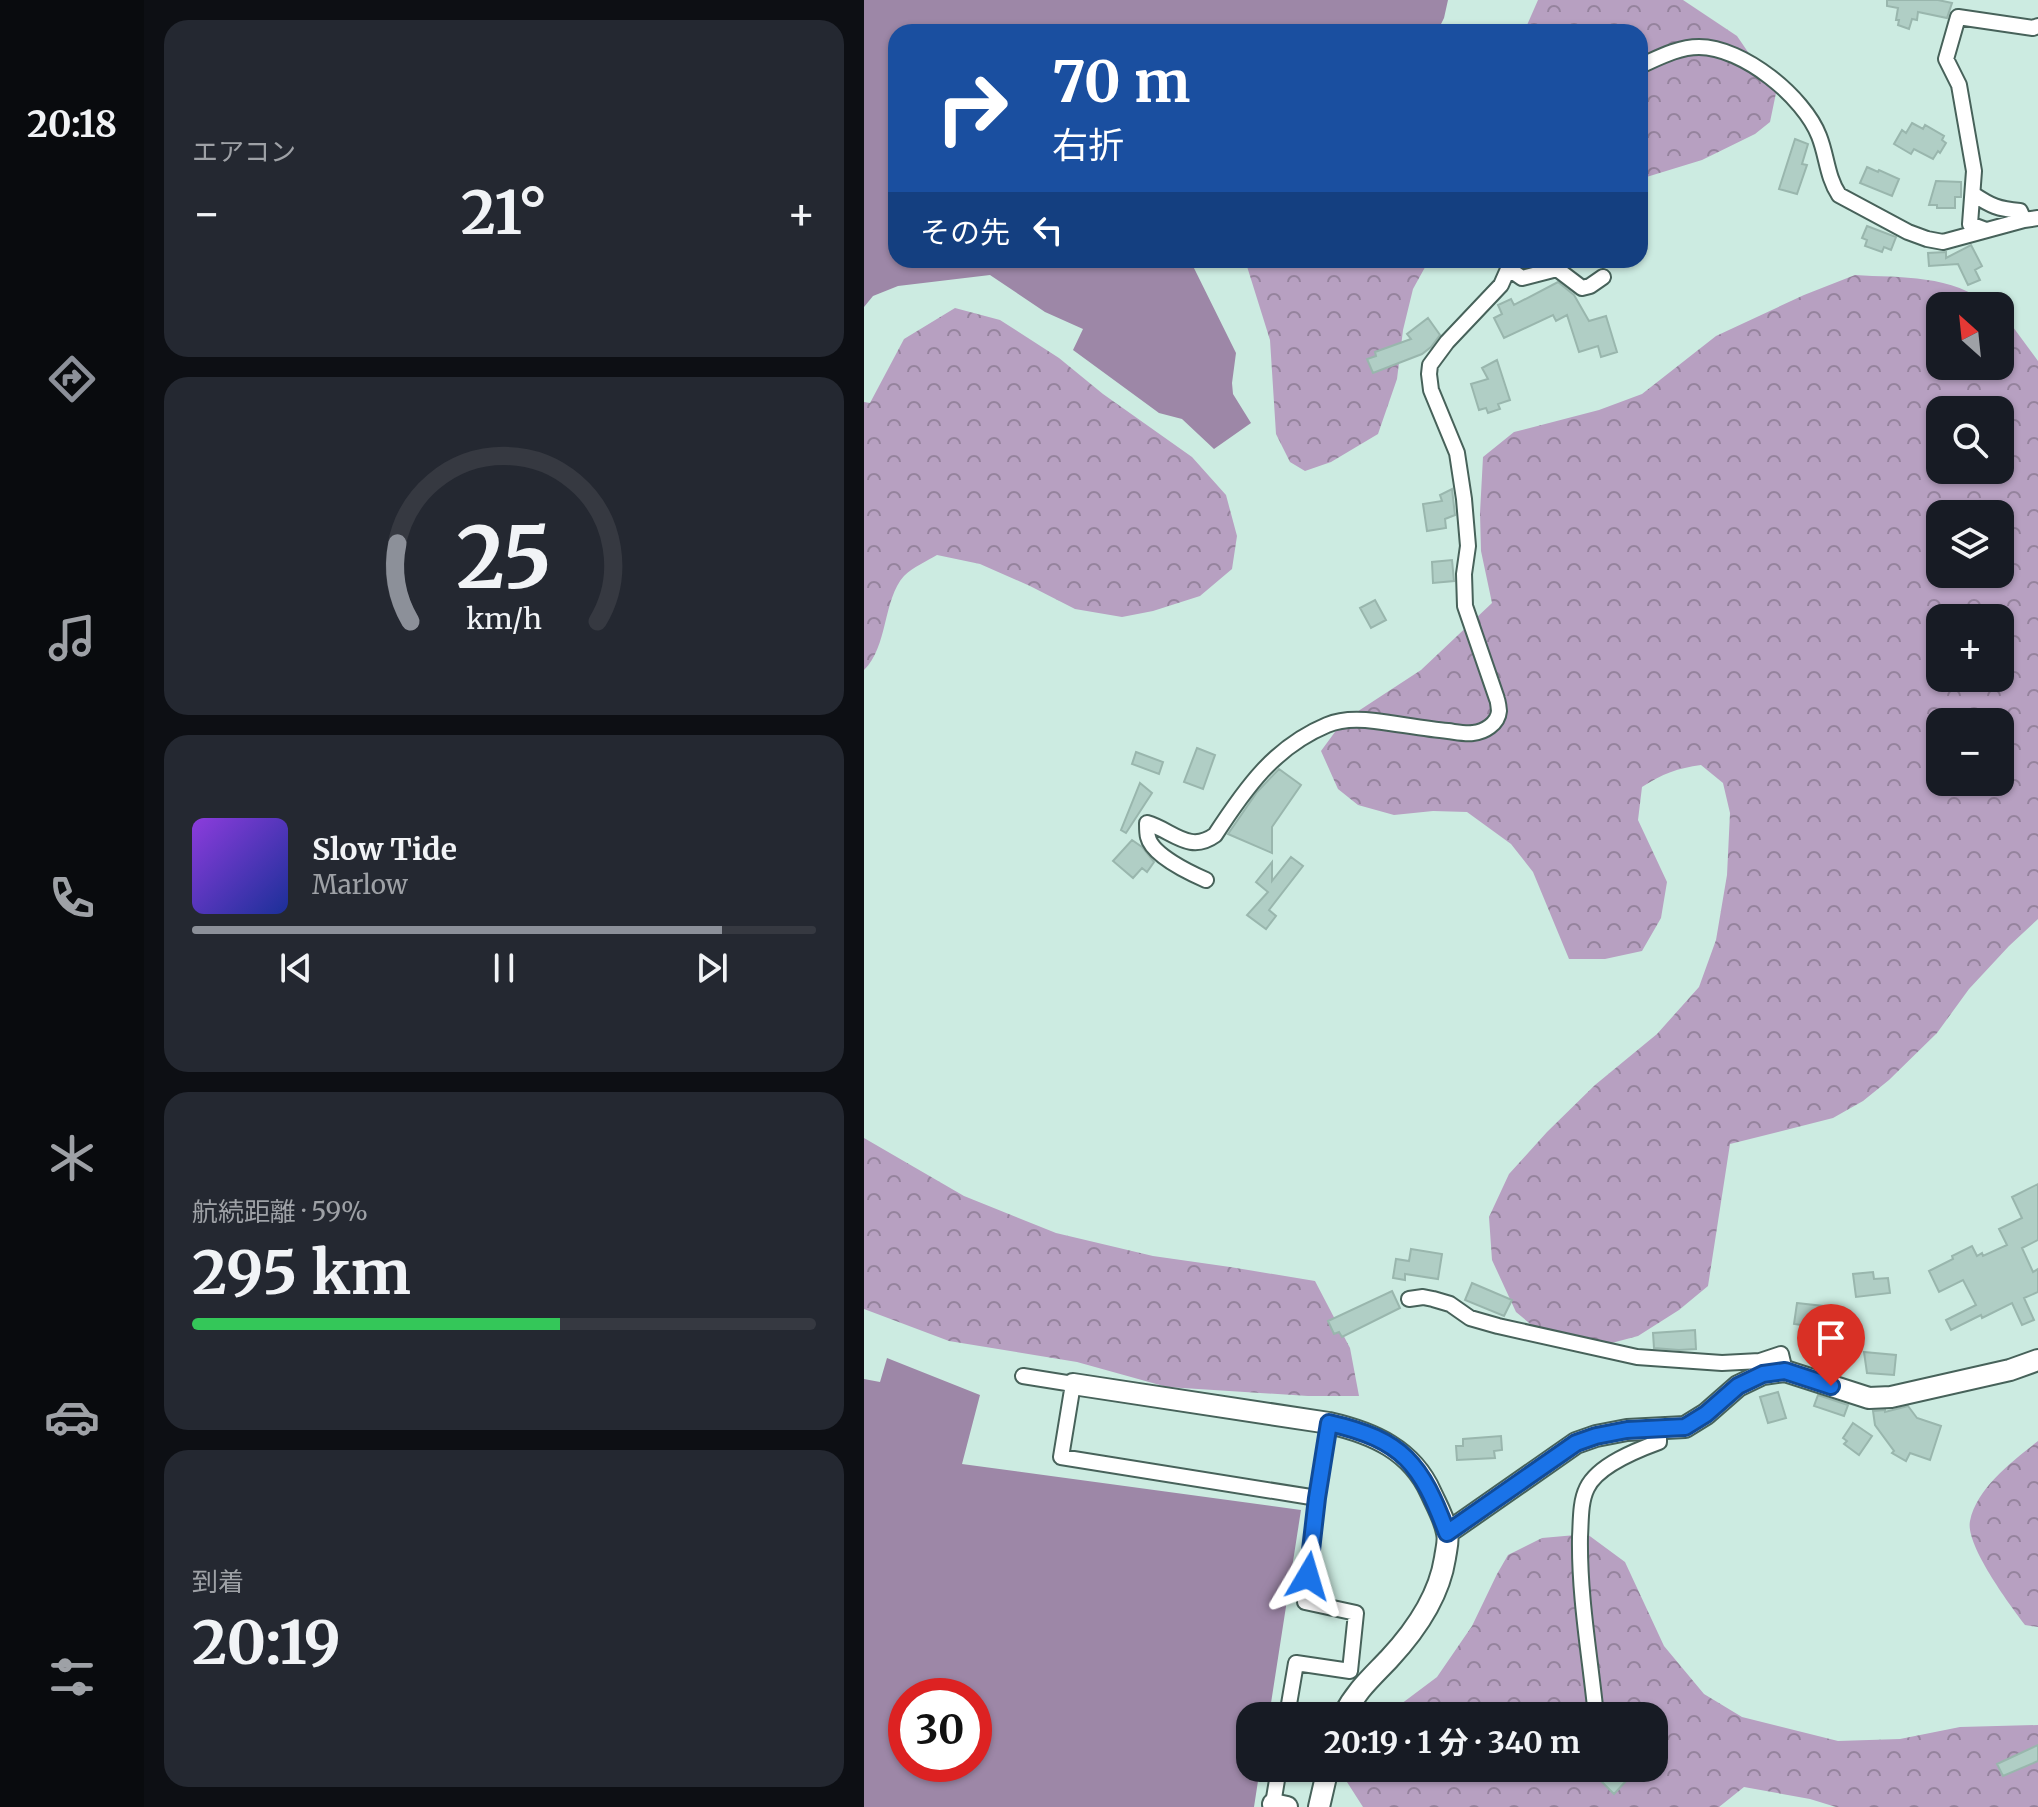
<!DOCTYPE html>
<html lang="ja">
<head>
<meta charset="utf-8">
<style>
  :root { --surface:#171b24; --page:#242831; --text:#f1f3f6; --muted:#9ea1a6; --line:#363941; --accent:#8c9099 }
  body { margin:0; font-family:Merriweather,"Noto Sans JP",serif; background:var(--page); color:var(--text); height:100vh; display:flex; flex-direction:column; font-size:30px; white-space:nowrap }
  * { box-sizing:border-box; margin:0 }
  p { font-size:26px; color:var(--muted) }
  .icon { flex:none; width:44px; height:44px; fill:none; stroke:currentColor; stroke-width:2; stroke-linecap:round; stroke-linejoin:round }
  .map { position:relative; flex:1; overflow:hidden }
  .sheet { display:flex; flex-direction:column; gap:20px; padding:20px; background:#0d0f14; width:720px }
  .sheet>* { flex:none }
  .guide { position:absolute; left:24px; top:24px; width:760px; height:244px; border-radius:24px; box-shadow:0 2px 6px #0004; background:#1a4fa0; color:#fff; overflow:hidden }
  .needle { width:52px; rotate:333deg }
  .buttons { position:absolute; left:1062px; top:292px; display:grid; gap:16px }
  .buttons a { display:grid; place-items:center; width:88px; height:88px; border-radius:16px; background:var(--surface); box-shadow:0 2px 6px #0004; font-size:40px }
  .speed { position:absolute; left:24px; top:1678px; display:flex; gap:16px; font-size:40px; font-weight:700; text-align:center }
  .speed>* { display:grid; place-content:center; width:104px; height:104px; border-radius:50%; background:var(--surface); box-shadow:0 2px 6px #0004; line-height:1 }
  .speed .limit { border:12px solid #d22; background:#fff; color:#111 }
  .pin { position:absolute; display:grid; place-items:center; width:68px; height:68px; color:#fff; margin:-82px -34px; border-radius:50% 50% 50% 0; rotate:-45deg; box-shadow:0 0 8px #0007 }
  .pin .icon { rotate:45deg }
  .me { position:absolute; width:88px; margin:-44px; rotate:7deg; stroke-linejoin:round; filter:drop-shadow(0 0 6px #0008) }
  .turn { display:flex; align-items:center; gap:28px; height:168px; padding:0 32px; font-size:36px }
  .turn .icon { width:104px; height:104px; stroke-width:2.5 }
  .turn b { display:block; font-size:56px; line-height:68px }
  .then { display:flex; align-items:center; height:76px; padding:0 32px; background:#0003; gap:16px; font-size:30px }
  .big { font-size:60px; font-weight:700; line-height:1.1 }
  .sheet .widget { flex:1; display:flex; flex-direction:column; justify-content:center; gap:12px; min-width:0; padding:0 28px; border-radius:24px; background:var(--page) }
  .sheet .dial { align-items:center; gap:0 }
  .dial svg { height:208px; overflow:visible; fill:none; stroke:var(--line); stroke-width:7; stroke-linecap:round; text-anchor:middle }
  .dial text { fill:var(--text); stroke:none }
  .song { display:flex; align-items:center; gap:24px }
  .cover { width:96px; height:96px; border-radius:12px; background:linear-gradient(135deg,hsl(270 70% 55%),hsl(230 70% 35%)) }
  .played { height:8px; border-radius:4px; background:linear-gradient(90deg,var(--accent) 85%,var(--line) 85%) }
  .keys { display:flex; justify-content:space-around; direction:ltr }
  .heat { display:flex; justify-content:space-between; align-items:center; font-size:44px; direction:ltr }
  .charge { height:12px; border-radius:6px; background:linear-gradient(90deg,#34c759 59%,var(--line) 0) }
  .trip { position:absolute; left:372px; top:1702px; width:432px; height:80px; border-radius:24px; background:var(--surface); box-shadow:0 2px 6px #0004; font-weight:700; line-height:80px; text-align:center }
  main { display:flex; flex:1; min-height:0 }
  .tabs { display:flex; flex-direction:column; width:144px; justify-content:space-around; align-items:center; background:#090b0e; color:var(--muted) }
  .tabs .icon { width:56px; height:56px }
  .tabs .current { color:var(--accent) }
  .tabs b { font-size:36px; color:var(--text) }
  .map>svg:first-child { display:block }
  .forest { fill:url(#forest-crowns); fill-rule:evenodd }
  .water { fill:#9d87a7; fill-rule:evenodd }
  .building { fill:#b0cec5; stroke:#99b6ad; stroke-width:2 }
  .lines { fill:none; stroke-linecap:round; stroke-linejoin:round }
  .street-casing { stroke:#47625a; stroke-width:18 }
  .secondary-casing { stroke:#47625a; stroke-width:24 }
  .street { stroke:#fff; stroke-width:14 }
  .secondary { stroke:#fff; stroke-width:20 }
  .route-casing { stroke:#114b97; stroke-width:20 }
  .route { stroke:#1a73e8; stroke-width:14 }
</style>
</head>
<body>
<main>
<nav class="tabs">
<b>20:18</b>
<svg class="icon current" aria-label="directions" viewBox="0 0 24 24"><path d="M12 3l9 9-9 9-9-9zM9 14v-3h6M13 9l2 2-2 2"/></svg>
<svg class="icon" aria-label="music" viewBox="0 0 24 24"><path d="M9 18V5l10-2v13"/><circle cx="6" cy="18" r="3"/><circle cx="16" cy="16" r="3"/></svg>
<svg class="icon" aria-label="phone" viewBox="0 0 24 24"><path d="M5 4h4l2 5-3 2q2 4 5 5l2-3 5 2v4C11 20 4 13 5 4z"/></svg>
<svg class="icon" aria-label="climate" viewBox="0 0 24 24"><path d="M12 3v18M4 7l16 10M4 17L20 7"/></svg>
<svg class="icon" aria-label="car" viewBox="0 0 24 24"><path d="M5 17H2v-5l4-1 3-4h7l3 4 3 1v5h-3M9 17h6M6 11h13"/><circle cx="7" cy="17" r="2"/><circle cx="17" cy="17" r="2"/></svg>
<svg class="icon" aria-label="filters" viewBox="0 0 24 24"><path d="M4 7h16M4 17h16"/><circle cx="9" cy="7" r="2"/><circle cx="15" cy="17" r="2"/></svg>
</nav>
<section class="sheet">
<div class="widget"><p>エアコン</p>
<div class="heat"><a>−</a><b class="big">21°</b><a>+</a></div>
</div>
<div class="widget dial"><svg viewBox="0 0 100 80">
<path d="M14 69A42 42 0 1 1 86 69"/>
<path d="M14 69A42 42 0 0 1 9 39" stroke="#8c9099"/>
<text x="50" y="56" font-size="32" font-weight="700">25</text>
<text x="50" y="72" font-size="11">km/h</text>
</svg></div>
<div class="widget">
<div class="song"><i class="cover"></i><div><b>Slow Tide</b><p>Marlow</p></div></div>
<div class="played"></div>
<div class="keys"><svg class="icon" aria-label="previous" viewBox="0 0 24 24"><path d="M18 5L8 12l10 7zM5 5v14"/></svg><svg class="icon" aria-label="pause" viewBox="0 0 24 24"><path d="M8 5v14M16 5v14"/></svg><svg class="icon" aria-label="next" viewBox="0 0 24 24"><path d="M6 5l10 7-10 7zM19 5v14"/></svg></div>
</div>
<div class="widget"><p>航続距離 · 59%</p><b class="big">295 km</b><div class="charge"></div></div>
<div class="widget"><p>到着</p><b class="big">20:19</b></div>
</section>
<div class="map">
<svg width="1174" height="1807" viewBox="0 0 1174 1807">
  <defs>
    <pattern id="forest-crowns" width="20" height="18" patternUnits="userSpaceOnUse" patternTransform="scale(2)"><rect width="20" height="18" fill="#b7a0c1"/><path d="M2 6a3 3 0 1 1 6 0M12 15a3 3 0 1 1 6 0" fill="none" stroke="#95839d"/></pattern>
  </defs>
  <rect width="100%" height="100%" fill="#ccebe1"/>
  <path class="forest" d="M674 0H819L873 36 912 93 906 122 891 134 838 160 776 179V32H660Z
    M381 260H565L549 289 539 330 533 379 514 434 467 462 441 471 426 462 412 434 406 340Z
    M991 275C1036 278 1090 274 1125 306H1076V366H1136V316L1149 327 1174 361V919L1145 946 1105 989 1073 1033 1025 1080 999 1101 969 1118 866 1144 844 1286 815 1310 774 1336 729 1348 687 1341 652 1312 628 1260 625 1217 645 1174 683 1132 731 1085 793 1034 835 987 852 940 863 875 866 813 859 783 837 765C814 768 798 774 778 787L774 820 803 882 797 918 778 951 741 959H705L669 872 647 844 603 812 569 811 530 815 494 805 474 789 457 751 479 721 557 670 628 603 617 551 616 513 619 457 650 432 735 410 778 394 852 336 940 295ZM1076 410H1136V470H1076ZM1076 514H1136V574H1076ZM1076 618H1136V678H1076ZM1076 722H1136V782H1076Z
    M91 308 136 320 195 358 239 394 328 457 362 495 373 536 368 569 336 596 289 611 258 617 211 609 166 586 116 564 73 555C63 561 49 567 40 576 19 599 24 647 0 670V402L6 403 40 339Z
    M0 1138 100 1196 192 1233 289 1256 366 1267 451 1281 486 1348 495 1396H444L303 1387 213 1362 85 1341 0 1309Z
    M1174 1441V1627L1161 1625C1146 1605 1101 1545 1106 1521 1113 1487 1149 1461 1174 1441Z
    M723 1534 761 1562 800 1646 840 1694 878 1717 974 1741 1036 1739 1096 1727 1174 1725V1807H972L946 1799 880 1787 855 1807H499L474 1768H790V1716H521L573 1677 608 1626 633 1574 644 1555 678 1538Z"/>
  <path class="water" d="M0 0H584L580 18 573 32H32V260H326L372 353 368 383 369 394 387 423 350 449 318 419 295 413 209 350 219 329 181 312 126 275 34 286 9 296 0 307Z
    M23 1358 116 1395 98 1464 437 1510 405 1716H386V1768H396L390 1807H0V1379L16 1382ZM42 1696H110V1764H42Z"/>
  <path class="building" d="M1023 0H1074L1088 3 1083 18 1054 12 1053 20 1048 19 1045 29 1034 25 1035 20H1032L1034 8 1023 6Z
    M1048 123 1059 129 1061 125 1080 136 1078 140 1082 143 1076 153 1074 151 1069 159 1050 149 1047 154 1030 144 1038 130 1042 133Z
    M931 139 944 144 938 164 943 165 933 194 915 189Z
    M1003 167 1014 172 1015 170 1035 179 1028 196 996 183Z
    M1072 181 1097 182V197H1091V208H1073V205H1065Z
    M1003 226 1032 237 1027 250 1020 247 1018 252 1001 246 1003 240 998 238Z
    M1107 245 1118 266 1111 270 1116 280 1104 285 1094 264 1065 266 1064 253 1082 252V258Z
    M694 282 710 295 725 321 742 316 753 352 737 357 734 346 715 352 703 315 692 321 689 315 640 338 630 318 638 314 634 305 647 299 650 305Z
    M564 318 576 335 567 347 558 354 509 373 503 359 512 356 511 352 547 339 543 334Z
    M633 360 646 400 634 404 636 409 624 413 622 408 615 410 607 384 624 379 618 368Z
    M588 489 591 515 581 519 582 528 563 531 559 504 578 501 576 495Z
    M588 560 590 581 569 583 568 562Z
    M511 600 522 620 507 628 496 608Z
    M333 748 351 755 339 789 320 782Z
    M272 752 299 762 295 774 268 764Z
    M415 769 437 785 408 827V853L364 834 393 792Z
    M276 783 288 793 262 833 257 830Z
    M268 840 278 847 290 862 283 872 278 868 269 878 249 861Z
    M427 857 439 866 405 910 412 916 402 929 383 915 404 892 392 882 408 862V881Z
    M1174 1184V1240L1158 1248 1169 1272 1174 1269V1292L1160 1298 1170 1320 1158 1325 1148 1303 1118 1318 1117 1315 1087 1330 1082 1320 1112 1305 1099 1280 1075 1292 1065 1271 1089 1259 1088 1256 1108 1246 1113 1256 1118 1253 1119 1256 1143 1245 1135 1229 1158 1218 1148 1197Z
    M547 1249 578 1254 574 1279 541 1274V1280L529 1278 532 1259 545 1261Z
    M1009 1272 1010 1279 1024 1278 1026 1293 992 1297 989 1274Z
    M608 1283 648 1300 640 1316 601 1300Z
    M528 1291 536 1308 478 1337 475 1332 470 1334 464 1321Z
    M933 1303 959 1306 958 1313 976 1312 968 1327H958V1329L944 1330 945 1326 930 1324Z
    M831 1330 832 1349 815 1350 790 1348 789 1333Z
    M1000 1352 1032 1355 1030 1375 1003 1373Z
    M914 1392 922 1418 904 1423 896 1397Z
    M954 1395 984 1405 980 1416 950 1406Z
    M1044 1406 1053 1418 1077 1426 1066 1460 1046 1453 1042 1461 1028 1453 1030 1451 1011 1425 1009 1411 1021 1410V1412Z
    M989 1423 1008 1436 995 1455 980 1444 983 1441 979 1438Z
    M637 1436 638 1450 630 1451 631 1458 593 1460 592 1446H599V1439Z
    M1174 1745V1761L1139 1776 1133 1764Z
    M749 1768H769L760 1777 763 1780 750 1794 736 1780Z"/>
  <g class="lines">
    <defs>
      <path id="street" d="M776 66C794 58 814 47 835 47 879 47 940 97 955 136 963 156 963 177 975 195L1044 232 1063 239 1079 242 1160 220 1174 218
        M1109 194C1127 206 1134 209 1156 211L1160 220
        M1122 230 1106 224 1110 171 1095 85 1082 59 1094 17 1169 28 1174 26
        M645 269 658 278 693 269 718 288 726 286 739 277
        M342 880C326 873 288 855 284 837 283 834 283 826 283 823 308 830 325 854 351 835 381 789 410 747 463 725 477 719 496 719 511 721 536 724 560 729 584 731 592 732 601 734 609 733 620 732 634 724 635 711 635 711 634 700 633 699L601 606 600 574 604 546 600 499 593 453 567 390 565 374 566 365 583 342 637 285 648 260
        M545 1299 559 1297 569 1299 586 1304 606 1318 634 1326 773 1357 858 1363 896 1361 917 1354 921 1371
        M159 1376 209 1384 197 1457 453 1498
        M423 1716 432 1663 486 1671 492 1613 441 1602 453 1498 465 1423
        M732 1716C726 1656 715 1597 716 1537 717 1521 716 1502 723 1488 734 1465 773 1450 795 1442V1429
        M409 1804 415 1768"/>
      <path id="secondary" d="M209 1384 465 1423C509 1433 548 1450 567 1493 573 1506 581 1520 583 1533 585 1541 582 1550 581 1558 575 1597 552 1630 525 1659 506 1679 492 1691 479 1716
        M583 1533 712 1443 732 1436 763 1430 821 1427 842 1414 874 1386 899 1374 921 1371 1005 1398 1027 1397 1146 1370 1174 1360
        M409 1804 423 1807
        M455 1807 464 1768"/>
    </defs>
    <use href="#street" class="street-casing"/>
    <use href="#secondary" class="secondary-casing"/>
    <use href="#street" class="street"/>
    <use href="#secondary" class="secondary"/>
  </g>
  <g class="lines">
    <defs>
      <path id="route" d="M444 1576 453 1498 465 1423C540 1440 557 1464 583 1533L712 1443 732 1436 763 1430 821 1427 842 1414 874 1386 899 1374 921 1371 967 1386"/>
    </defs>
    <use href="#route" class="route-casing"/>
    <use href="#route" class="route"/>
  </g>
</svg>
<div class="buttons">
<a><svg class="needle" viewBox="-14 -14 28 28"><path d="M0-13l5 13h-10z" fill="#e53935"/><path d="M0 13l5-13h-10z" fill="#9ea1a6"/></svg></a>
<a><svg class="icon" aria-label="search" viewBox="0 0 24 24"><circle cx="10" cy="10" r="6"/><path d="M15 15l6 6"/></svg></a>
<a><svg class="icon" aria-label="layers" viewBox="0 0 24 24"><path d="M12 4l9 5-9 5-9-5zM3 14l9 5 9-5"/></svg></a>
<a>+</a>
<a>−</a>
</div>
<div class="speed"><div class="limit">30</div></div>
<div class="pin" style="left:967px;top:1386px;background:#d93025"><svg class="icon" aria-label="arrive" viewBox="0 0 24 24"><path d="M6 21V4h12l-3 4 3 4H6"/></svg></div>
<svg class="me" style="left:444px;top:1576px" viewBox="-20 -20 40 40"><path d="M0-17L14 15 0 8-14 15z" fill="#1a73e8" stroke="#fff" stroke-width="4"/></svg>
<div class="trip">20:19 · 1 分 · 340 m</div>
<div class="guide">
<div class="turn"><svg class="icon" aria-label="right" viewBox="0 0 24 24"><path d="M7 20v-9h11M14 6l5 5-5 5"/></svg><div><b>70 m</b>右折</div></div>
<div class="then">その先<svg class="icon" aria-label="left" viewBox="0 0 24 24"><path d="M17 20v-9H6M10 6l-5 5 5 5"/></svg></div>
</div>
</div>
</main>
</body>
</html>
